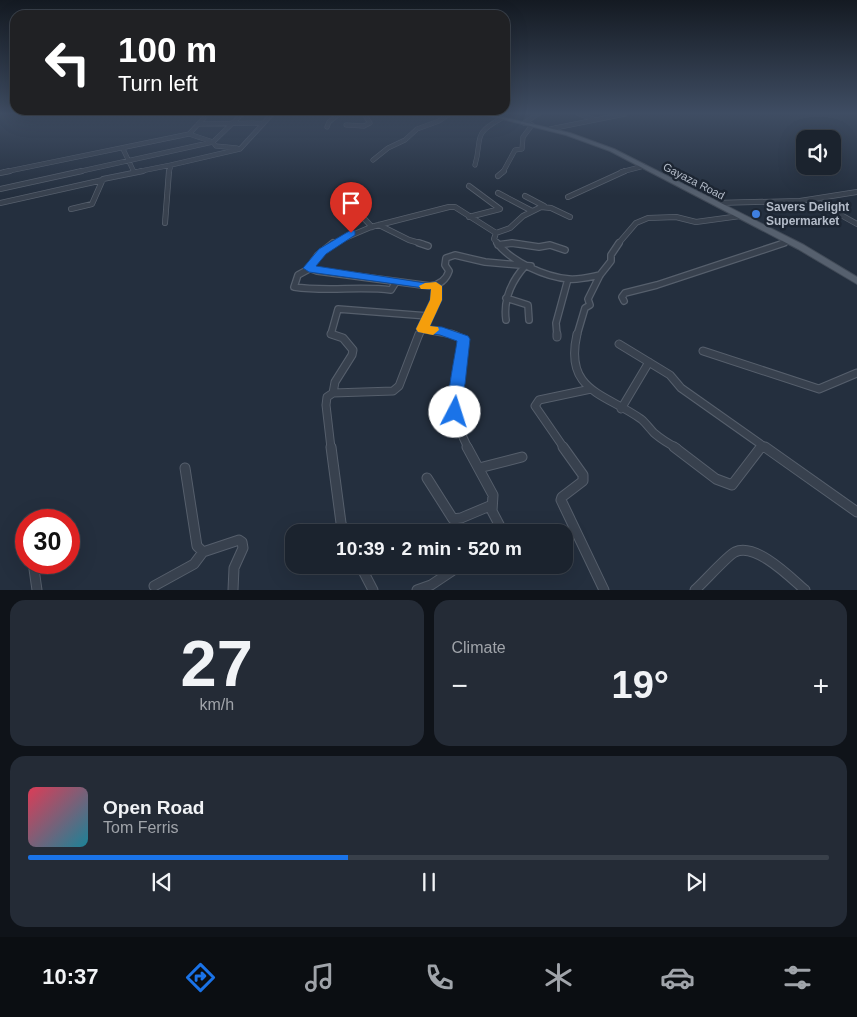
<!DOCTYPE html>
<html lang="en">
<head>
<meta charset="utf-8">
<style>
  :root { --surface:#1b232e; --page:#242b36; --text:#f1f3f6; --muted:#a0a4aa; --line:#39404a; --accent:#1a73e8 }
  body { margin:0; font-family:Helvetica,sans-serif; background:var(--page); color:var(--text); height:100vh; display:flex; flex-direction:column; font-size:19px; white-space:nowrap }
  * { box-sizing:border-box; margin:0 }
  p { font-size:16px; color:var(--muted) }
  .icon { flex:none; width:28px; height:28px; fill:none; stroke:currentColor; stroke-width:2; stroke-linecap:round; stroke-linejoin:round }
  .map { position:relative; height:590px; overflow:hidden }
  .panel { display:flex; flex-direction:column; gap:10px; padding:10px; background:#0f1319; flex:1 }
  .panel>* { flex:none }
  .hud { position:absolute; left:10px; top:10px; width:500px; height:105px; border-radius:15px; box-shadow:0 5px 20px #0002,0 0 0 1px var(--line); background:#202124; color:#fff; overflow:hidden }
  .controls { position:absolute; left:796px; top:130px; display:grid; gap:10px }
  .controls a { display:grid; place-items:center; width:45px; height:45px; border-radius:10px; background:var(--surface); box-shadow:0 5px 20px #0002,0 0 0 1px var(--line); font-size:25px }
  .speed { position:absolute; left:15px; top:509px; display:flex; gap:10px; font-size:25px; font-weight:700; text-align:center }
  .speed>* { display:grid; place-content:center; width:65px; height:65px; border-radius:50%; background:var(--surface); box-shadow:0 5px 20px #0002,0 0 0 1px var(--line); line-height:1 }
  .speed .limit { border:8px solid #d22; background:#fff; color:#111 }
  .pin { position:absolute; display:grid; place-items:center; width:42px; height:42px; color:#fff; margin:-51px -21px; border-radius:50% 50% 50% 0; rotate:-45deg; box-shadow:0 0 5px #0007 }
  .pin .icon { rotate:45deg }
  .me { position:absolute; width:55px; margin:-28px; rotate:5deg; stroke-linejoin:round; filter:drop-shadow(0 0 4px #0008) }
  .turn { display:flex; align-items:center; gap:18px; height:105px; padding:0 25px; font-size:22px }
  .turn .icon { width:65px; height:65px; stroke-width:2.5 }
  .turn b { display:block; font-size:35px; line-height:42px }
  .big { font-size:38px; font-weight:700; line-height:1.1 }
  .panel .card { flex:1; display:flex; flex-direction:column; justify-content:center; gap:8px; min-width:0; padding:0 18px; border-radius:15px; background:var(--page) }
  .panel .dial { align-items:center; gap:0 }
  .dial b { font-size:65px; line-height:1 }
  .song { display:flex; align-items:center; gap:15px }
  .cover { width:60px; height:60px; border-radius:8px; background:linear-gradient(135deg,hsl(350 70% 55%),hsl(190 70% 35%)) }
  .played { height:5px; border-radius:2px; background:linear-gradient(90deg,var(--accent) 40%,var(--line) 40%) }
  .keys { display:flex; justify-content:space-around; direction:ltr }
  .heat { display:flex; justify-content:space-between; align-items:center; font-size:28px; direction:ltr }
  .panel .tiles { flex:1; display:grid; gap:10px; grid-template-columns:1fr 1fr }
  .card:last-child { grid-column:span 2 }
  .trip { position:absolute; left:285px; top:524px; width:288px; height:50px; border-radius:15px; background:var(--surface); box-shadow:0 5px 20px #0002,0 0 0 1px var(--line); font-weight:700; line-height:50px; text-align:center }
  .tab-bar { display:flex; height:80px; justify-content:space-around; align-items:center; background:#0b0e12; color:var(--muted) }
  .tab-bar .icon { width:35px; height:35px }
  .tab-bar .selected { color:var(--accent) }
  .tab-bar b { font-size:22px; color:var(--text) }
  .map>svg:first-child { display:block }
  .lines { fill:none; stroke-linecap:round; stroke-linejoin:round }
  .minor-far4-casing { stroke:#565f6c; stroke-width:5 }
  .minor-far3-casing { stroke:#565f6c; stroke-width:6 }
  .minor-far2-casing { stroke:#565f6c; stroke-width:8 }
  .minor-far1-casing { stroke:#565f6c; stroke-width:9 }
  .minor-casing { stroke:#565f6c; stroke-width:11 }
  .primary-casing { stroke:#414a57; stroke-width:2 }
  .minor-far4 { stroke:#38414e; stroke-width:4 }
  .minor-far3 { stroke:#38414e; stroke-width:4.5 }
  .minor-far2 { stroke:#38414e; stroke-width:5.5 }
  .minor-far1 { stroke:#38414e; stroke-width:7 }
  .minor { stroke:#38414e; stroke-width:9 }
  .primary { fill:#56606e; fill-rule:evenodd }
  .route { fill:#1a73e8; stroke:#114b97 }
  .slow { fill:#f59e0b }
  .shop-dot { fill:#3f7fe0; stroke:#1d2633; stroke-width:2 }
  .labels { text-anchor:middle; stroke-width:5; stroke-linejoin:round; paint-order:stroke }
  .far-street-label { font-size:11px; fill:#b4bcc9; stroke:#1d2633 }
  .poi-label { font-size:12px; font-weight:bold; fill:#b4bcc9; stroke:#1d2633; text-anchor:start }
</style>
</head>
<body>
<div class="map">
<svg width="857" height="590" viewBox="0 0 857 590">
  <rect width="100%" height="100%" fill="#242f3e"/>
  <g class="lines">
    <defs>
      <path id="minor-far4" d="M579 114 593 119
        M524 123 538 114
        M198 124 263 123
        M346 125 364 126 370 123 364 114
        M327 127 329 122 339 114
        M550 129 625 114
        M189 134 213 142 216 146 237 148
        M123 149 134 172
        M373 160 388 148 405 140 417 129 439 121 449 114
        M475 165C483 137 471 135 502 118
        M4 172 189 134 204 118
        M77 172 213 142 241 115
        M136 172 171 165
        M169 172 171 165 240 149 272 114
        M503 172 515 150 522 149 523 137 532 125
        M621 172 644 166"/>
      <path id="minor-far3" d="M0 173 10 171
        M498 176 504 171
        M469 186 500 209 469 217
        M0 189 82 171
        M498 193 532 211
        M525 196 544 206
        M568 197 625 171
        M814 200 857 224
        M0 203 103 180
        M715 203 800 201 857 192
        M354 208 372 227
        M71 209 92 204 103 179 143 171
        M165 223 169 171
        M379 225 409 240 423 244
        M331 244 371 227 449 207H455L496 233
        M498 244 494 239 496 233 510 228 523 216 541 207 551 208 570 217
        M501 244H521
        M618 244 636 223 648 218 676 217 696 222 740 216
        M780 244 790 241"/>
      <path id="minor-far2" d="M333 243 318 255 309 268 317 271 430 286C439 285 446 280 449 271L445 265 446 258 455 255 485 262 531 266
        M419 243 428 246
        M497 243C512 262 545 277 569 279 579 280 590 277 600 275
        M498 245 512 243 539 247 550 245 565 250
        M309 269 298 275 294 287C326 292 359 286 391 290L396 282
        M506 298 528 305 529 320
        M624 301 622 297 625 293 657 285 784 243
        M506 320C503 299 511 282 525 266
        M422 329 455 335
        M334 335 331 334 338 309 428 316
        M419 335 436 300 437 286
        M557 335 556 323 568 279
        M577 335 585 308 590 305 588 299 600 275 611 261V255L619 243"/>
      <path id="minor-far1" d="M331 334 343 338 353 350 352 355 335 382 333 393 393 391 399 386 419 334
        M451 334 463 339C458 381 447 408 468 448
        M557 334V337
        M577 334C564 391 604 393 641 419 646 423 650 429 654 433 661 439 669 444 677 448
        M619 344 670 375 681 388 766 448
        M703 351 819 389 857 373
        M621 409 649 362
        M331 448 326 405 327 397 333 393
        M564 448 535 406 539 400 591 389
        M760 448 762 446"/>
      <path id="minor" d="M331 447 341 523 344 532
        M467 447 493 495 492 511 503 532
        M563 447 583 475V481L562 497 561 500 604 590
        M674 447 716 479 732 485 761 447
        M765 447 857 512
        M185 468 197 546 203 552 239 540 242 542 243 548 234 568 233 590
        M479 468 522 457
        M427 478 453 519 461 518 492 505
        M33 562 37 590
        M360 565 373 590
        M154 586 194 564 203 552
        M417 590 431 585 461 565
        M695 590C703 583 728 555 735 552 756 542 791 578 805 590"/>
      <path id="primary" d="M482 114H489L570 133 614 149 804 245 857 277V284L798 249 610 151 566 135Z"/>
    </defs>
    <use href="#minor-far4" class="minor-far4-casing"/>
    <use href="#minor-far3" class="minor-far3-casing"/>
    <use href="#minor-far2" class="minor-far2-casing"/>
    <use href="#minor-far1" class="minor-far1-casing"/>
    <use href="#minor" class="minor-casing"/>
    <use href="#primary" class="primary-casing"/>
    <use href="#minor-far4" class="minor-far4"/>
    <use href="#minor-far3" class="minor-far3"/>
    <use href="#minor-far2" class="minor-far2"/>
    <use href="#minor-far1" class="minor-far1"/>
    <use href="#minor" class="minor"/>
    <use href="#primary" class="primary"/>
  </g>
  <linearGradient id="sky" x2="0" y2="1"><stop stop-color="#141a22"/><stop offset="0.58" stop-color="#3f4d63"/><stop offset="1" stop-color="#3f4d63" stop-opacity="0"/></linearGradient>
  <rect width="857" height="196" fill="url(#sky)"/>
  <path class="route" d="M351 230 355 231V235L326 254 316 266 425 283 436 282 442 286V300L430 326 442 327 468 336 470 339 465 384 461 397 462 412 460 416 455 418 450 416C444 405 455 357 457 341L440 335 418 332 416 329 430 300 431 289 309 272 303 268 319 249Z"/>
  <path class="slow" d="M436 282 442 286V300L430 326 438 327 439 330 433 335 418 332 416 329 430 300 431 289H421L419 286 425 283Z"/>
  <circle class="shop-dot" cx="756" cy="214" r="5"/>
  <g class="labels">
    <g class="far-street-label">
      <text transform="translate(694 181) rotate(27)" y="4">Gayaza Road</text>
    </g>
    <g class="poi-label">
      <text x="766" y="211">Savers Delight<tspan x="766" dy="14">Supermarket</tspan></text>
    </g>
  </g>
</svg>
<div class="controls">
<a><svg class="icon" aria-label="sound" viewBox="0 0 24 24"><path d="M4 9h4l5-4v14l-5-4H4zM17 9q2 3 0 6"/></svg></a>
</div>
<div class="speed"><div class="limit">30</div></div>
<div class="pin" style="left:351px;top:233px;background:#d93025"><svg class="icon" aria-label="arrive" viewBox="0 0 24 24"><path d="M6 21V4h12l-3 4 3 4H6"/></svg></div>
<svg class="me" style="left:455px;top:412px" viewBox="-20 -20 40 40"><circle r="19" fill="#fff"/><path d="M0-13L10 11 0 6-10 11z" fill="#1a73e8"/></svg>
<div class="trip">10:39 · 2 min · 520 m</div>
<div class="hud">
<div class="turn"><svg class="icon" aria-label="left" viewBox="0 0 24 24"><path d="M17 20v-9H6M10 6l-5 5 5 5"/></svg><div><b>100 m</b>Turn left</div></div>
</div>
</div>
<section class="panel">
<div class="tiles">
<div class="card dial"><b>27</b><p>km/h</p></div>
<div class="card"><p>Climate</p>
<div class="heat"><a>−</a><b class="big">19°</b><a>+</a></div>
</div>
<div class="card">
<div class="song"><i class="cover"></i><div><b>Open Road</b><p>Tom Ferris</p></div></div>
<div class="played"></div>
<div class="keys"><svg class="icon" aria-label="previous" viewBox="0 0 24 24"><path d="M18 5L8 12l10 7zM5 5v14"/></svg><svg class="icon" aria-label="pause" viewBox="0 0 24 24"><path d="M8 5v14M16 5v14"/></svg><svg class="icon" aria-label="next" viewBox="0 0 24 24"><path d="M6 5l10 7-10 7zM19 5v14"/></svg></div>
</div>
</div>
</section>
<nav class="tab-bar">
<b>10:37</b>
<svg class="icon selected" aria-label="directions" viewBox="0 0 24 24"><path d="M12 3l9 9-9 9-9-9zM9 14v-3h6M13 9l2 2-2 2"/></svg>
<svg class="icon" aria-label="music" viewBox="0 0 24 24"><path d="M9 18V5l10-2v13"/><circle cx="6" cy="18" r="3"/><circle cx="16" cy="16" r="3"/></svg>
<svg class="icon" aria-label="phone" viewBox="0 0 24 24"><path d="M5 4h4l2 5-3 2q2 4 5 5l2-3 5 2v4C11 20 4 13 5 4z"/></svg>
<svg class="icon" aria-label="climate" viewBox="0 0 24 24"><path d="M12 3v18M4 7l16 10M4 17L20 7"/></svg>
<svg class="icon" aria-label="car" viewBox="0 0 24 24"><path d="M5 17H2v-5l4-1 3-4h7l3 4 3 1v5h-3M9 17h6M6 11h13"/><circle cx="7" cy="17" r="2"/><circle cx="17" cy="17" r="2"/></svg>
<svg class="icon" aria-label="filters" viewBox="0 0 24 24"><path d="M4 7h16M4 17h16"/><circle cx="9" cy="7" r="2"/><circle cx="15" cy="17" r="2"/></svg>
</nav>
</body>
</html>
